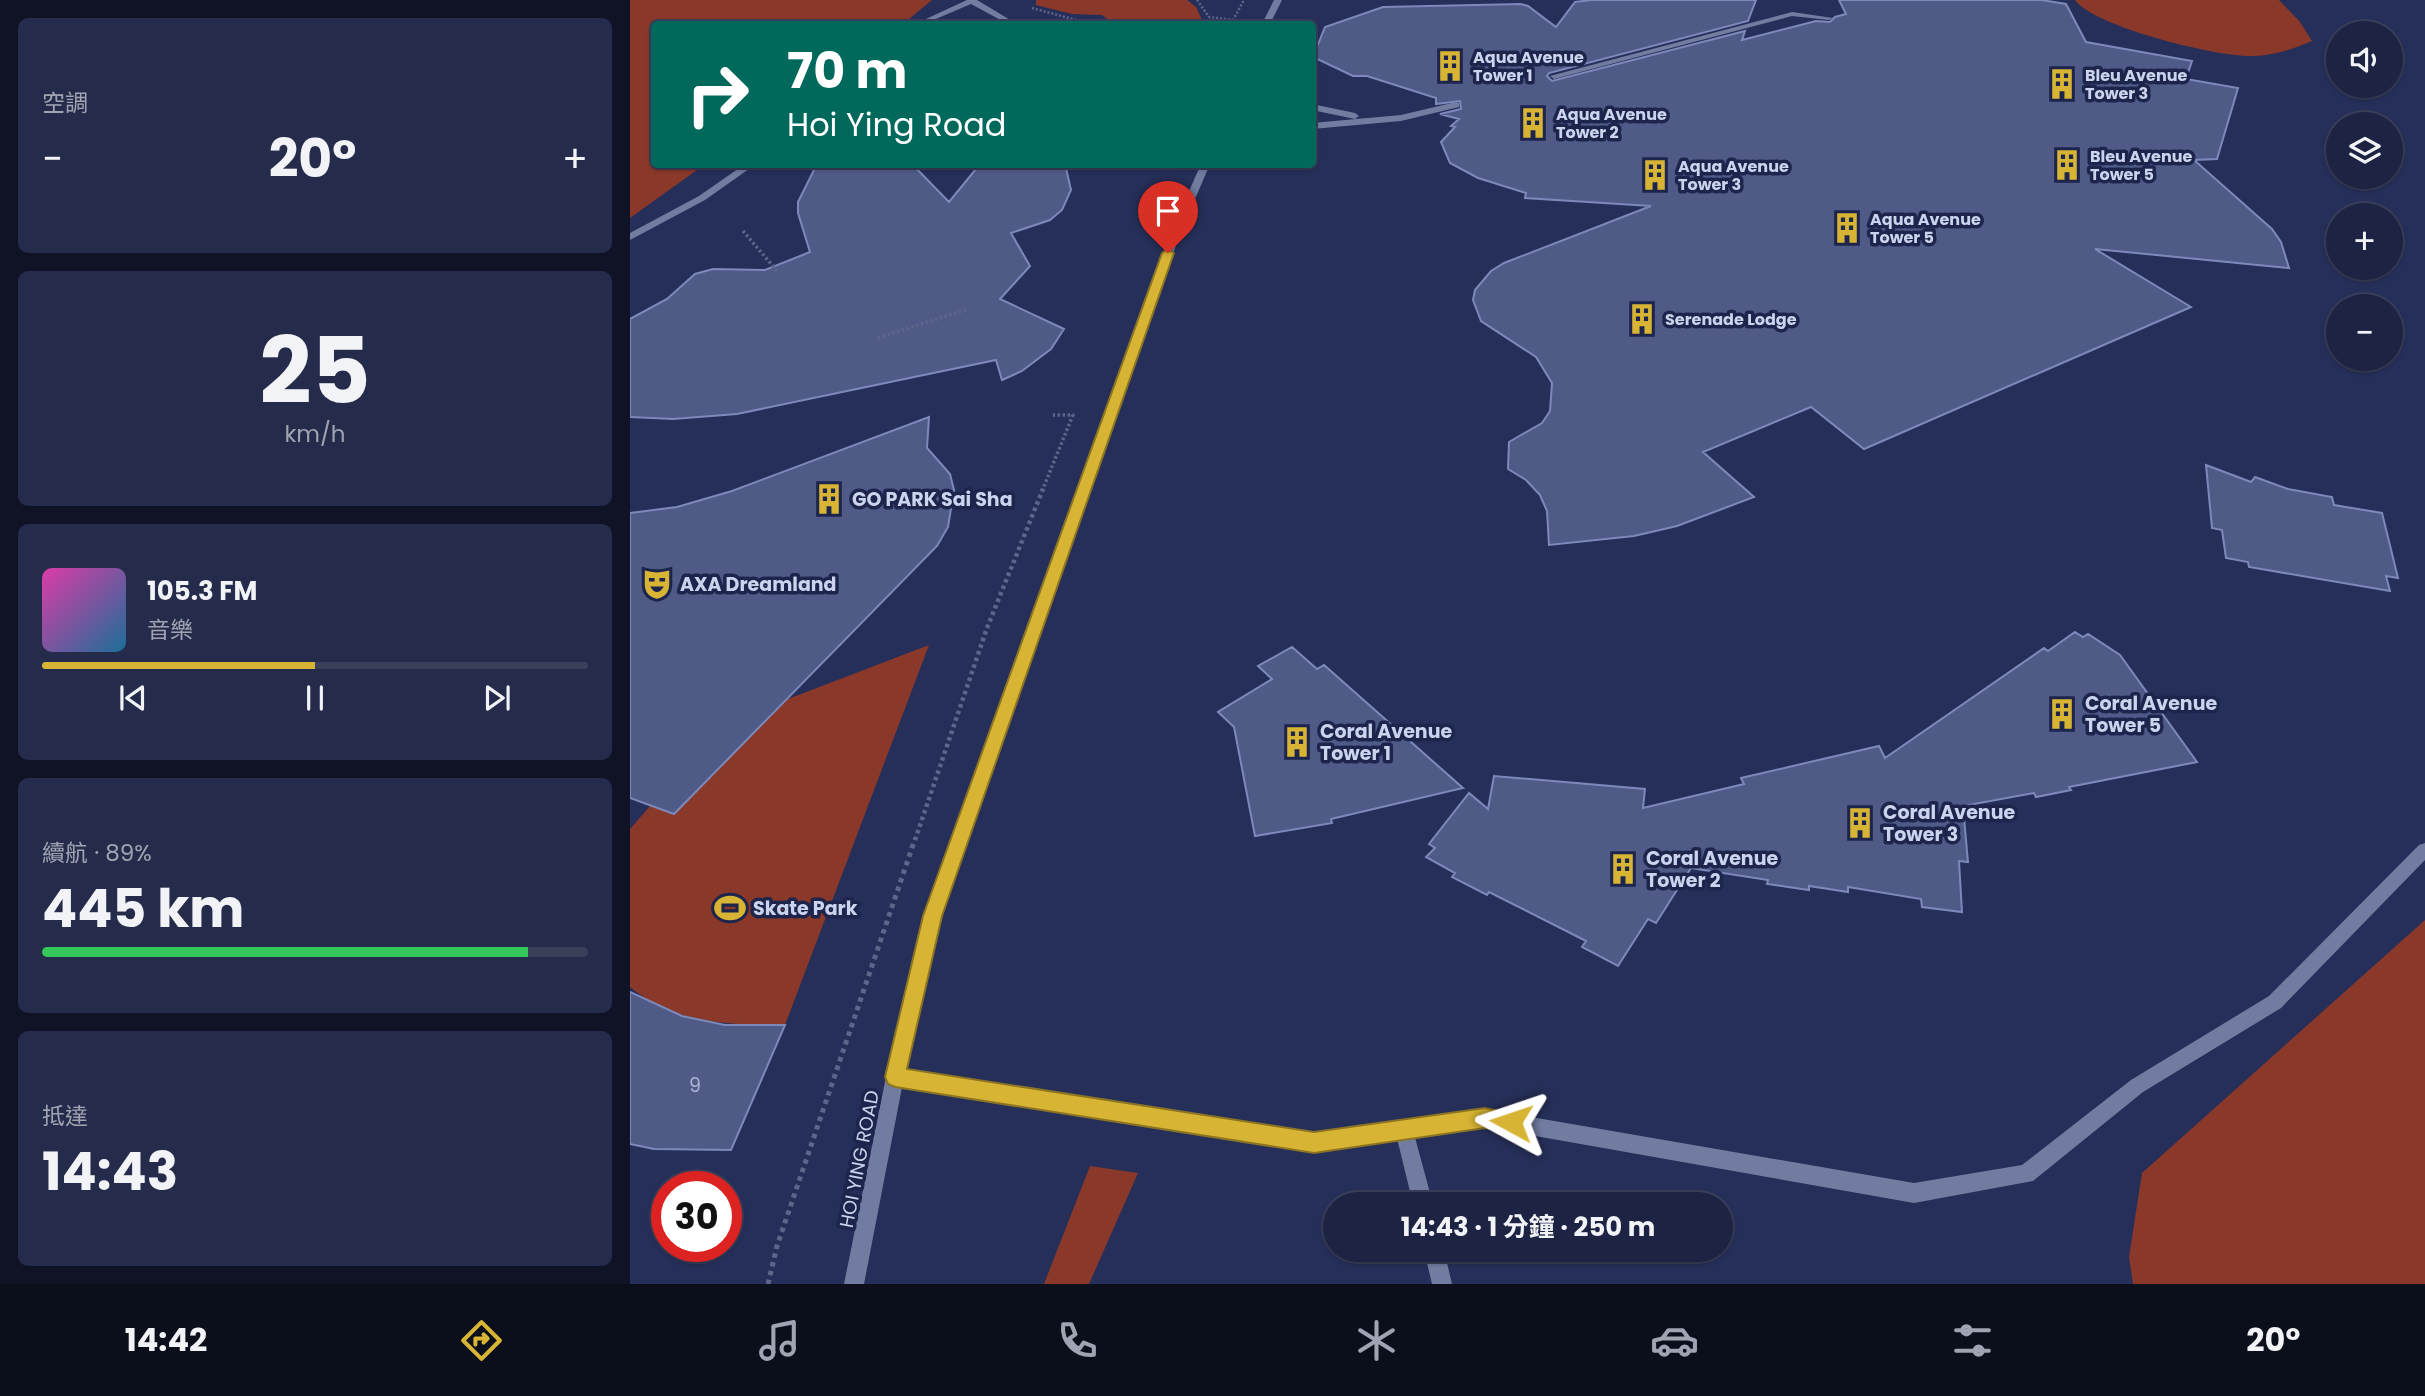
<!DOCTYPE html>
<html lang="zh-TW">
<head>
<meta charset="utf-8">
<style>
  :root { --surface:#1c2343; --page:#252b4a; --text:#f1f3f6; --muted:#a0a4b2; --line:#3a405c; --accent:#d7b434 }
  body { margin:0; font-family:Poppins,"Noto Sans TC",sans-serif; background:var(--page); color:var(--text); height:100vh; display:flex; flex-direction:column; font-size:26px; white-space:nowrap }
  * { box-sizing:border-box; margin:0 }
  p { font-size:23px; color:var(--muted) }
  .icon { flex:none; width:38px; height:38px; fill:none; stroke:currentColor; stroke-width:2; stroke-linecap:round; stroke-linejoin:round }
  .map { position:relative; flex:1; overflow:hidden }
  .side { display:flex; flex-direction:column; gap:18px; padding:18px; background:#0f1325; width:630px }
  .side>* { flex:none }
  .banner { position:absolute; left:21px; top:21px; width:665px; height:147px; border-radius:7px; box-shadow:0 2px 5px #0004,0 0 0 2px var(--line); background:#00695c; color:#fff; overflow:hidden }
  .tools { position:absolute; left:1696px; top:21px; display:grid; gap:14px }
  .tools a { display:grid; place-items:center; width:77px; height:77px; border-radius:50%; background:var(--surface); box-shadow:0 2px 5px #0004,0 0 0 2px var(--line); font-size:35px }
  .speed { position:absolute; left:21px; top:1171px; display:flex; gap:14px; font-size:35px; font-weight:700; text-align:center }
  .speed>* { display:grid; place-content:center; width:91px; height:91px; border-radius:50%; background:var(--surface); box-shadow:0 2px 5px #0004,0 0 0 2px var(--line); line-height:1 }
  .speed .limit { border:10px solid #d22; background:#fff; color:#111 }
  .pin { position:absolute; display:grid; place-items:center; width:60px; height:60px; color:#fff; margin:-72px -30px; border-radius:50% 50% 50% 0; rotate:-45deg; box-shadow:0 0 7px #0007 }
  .pin .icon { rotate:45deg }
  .me { position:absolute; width:77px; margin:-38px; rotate:275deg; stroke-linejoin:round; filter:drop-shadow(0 0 5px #0008) }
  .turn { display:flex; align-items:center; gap:24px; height:147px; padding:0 21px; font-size:32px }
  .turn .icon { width:91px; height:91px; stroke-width:2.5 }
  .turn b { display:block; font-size:49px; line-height:60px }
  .big { font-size:52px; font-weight:700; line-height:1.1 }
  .side .widget { flex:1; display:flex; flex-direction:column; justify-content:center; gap:10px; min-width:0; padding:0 24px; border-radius:10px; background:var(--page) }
  .side .dial { align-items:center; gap:0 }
  .dial b { font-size:91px; line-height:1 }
  .song { display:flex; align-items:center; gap:21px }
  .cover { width:84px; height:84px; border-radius:10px; background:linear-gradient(135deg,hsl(320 70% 55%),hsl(200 70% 35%)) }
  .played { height:7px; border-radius:4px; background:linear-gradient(90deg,var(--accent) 50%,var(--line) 50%) }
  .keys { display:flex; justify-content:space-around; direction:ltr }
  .heat { display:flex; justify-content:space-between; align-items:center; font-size:38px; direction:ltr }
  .charge { height:10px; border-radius:5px; background:linear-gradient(90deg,#34c759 89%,var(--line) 0) }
  .trip { position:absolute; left:693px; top:1192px; width:410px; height:70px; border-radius:35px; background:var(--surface); box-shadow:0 2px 5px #0004,0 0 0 2px var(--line); font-weight:700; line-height:70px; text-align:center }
  .menu { display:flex; height:112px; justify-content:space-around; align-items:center; background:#0b0e1b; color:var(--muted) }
  .menu .icon { width:49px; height:49px }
  .menu .current { color:var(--accent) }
  .menu b { font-size:32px; color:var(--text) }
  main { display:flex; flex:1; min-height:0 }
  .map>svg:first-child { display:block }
  .green { fill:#8a3829 }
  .building { fill:#4f5a87; stroke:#7d89ba; stroke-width:2 }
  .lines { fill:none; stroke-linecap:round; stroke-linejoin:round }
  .path-far3 { stroke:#5d668a; stroke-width:2.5; stroke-dasharray:2 2; stroke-linecap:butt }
  .path-far2 { stroke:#5d668a; stroke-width:3.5; stroke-dasharray:2.5 2.5; stroke-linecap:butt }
  .path-far1 { stroke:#5d668a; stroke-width:4.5; stroke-dasharray:3.5 3.5; stroke-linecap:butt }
  .path { stroke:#5d668a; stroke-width:5; stroke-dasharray:4.5 4.5; stroke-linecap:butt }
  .service { fill:#727ca1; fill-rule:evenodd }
  .minor { fill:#727ca1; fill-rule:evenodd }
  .tertiary { fill:#727ca1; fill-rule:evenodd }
  .route { fill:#d7b434; stroke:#8c7522; stroke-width:2 }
  .labels { text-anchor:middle; stroke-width:7; stroke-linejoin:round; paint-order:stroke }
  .far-poi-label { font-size:16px; font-weight:bold; fill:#cbd3ed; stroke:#1d254d; text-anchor:start }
  .poi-label { font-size:19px; font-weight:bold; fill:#cbd3ed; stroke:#1d254d; text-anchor:start }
  .near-number-label { font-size:19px; fill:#acb5d4 }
  .street-label { font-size:19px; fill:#cbd3ed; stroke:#1d254d }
</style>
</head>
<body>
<main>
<section class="side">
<div class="widget"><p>空調</p>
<div class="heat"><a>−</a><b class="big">20°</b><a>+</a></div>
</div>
<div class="widget dial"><b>25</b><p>km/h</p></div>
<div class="widget">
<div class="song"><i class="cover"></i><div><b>105.3 FM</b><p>音樂</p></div></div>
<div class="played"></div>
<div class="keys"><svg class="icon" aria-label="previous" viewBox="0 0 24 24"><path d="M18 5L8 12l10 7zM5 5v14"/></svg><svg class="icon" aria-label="pause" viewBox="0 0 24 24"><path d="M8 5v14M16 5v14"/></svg><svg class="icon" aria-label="next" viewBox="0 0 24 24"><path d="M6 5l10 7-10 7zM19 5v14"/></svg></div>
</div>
<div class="widget"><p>續航 · 89%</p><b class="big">445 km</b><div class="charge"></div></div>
<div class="widget"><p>抵達</p><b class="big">14:43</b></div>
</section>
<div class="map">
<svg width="1795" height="1284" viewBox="0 0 1795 1284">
  <rect width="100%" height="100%" fill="#262f59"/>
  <path class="green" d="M0 0H302L273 24H24V164L74 165 0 218Z
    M406 0H557L566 7 572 20 587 22 479 24V20L472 15 442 14 406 5Z
    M1445 0H1649L1670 22 1682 41C1663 49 1645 55 1624 56 1590 58 1464 27 1445 0Z
    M299 645 155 1025C99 1025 45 1024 0 987V829L20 806 44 814 158 699Z
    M1795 920V1284H1503L1499 1257 1512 1173Z
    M460 1166 508 1173 459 1284H414Z"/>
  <path class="building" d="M961 0H1126L1118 21 919 73 917 76 922 81 1115 31 1112 40 1186 21 1200 22 1205 17 1216 14 1209 0H1412L1436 4 1456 42 1562 61 1556 79 1608 88 1587 159 1564 160 1642 229 1651 242 1659 268 1465 249 1561 307 1234 449 1181 407 1073 452 1124 497 1047 526 1004 536 919 545 917 511 910 495 896 480 878 469 879 442 912 423 920 411 922 383 906 357 851 321 843 300 845 290 861 271 874 263 1021 206 895 198 896 193 848 178 820 163 811 142 825 127 821 126 829 119 810 114 831 109 830 101 806 104V98L737 76H723L683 57 695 27 753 7 891 4 898 6 926 27 945 2Z
    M187 164H282L319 202 350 164H435L441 190 432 210 420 220 381 233 400 266 370 299 434 329 421 349 392 371 372 380 366 360 107 414 43 419 0 417V319L37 299 65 274 83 269 135 270 180 252 168 213V202Z
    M299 417 297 448 320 474 324 490 318 527 307 546 44 814 0 798V513L47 507 102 491Z
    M1576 465 1621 482 1625 477 1658 489 1702 497 1704 505 1752 513 1768 578 1756 576 1760 591 1619 567 1618 562 1596 558 1592 530 1582 528Z
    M1445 632 1453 637 1458 634 1490 655 1567 762 1439 787 1441 790 1406 797 1404 793 1333 806 1338 862 1329 861 1332 912 1292 907 1291 899 1218 887V892L1179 886V890L1137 884 1138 880 1061 868 1026 923 1018 919 988 966 952 947 956 941 859 892 857 895 822 877 825 873 796 857 805 848 799 844 839 793 858 809 864 776 1015 789 1013 808 1114 784 1111 778 1249 746 1255 758 1414 648 1418 651Z
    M662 647 687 669 694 665 833 788 701 819 702 823 625 836 604 727 588 712 642 679 628 666Z
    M0 992 52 1016 95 1025H155L101 1150 24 1149 0 1144Z"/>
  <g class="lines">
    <path class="path-far3" d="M567 0 579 17 604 20
      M402 8 446 20 449 24
      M601 24 614 0"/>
    <path class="path-far2" d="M113 231 148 272
      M248 338 338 309
      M412 491 443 415H423"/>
    <path class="path-far1" d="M285 840 357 628 413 489"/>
    <path class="path" d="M138 1284 147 1246 285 839"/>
    <path class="service" d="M337 0H347L387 24H378L341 4 294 24H285Z
      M1162 12 1203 18 1199 20 1162 16 924 79 920 76Z
      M826 102 829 103V107L771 121 682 129V123L771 115Z
      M682 104 725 113 729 116 725 119 682 110Z
      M115 164H126L75 200 0 240V233L69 196Z
      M774 1121 781 1124 783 1130 803 1204H783L765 1130 767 1124Z
      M794 1250H814L822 1284H802Z"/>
    <path class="minor" d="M1795 843V860L1651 1008 1513 1092 1403 1181 1284 1203 855 1127 684 1152 265 1086 259 1083 256 1077 259 1071 265 1068 684 1134 855 1109 1284 1183 1392 1165 1501 1080 1639 996 1789 845Z"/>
    <path class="tertiary" d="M644 0H652L640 24H632Z
      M571 164H580L550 234 310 916 274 1077 234 1284H214L256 1077 294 916 540 234Z"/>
  </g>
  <path class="route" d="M538 249 544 253 312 916 277 1069 684 1132 855 1108 888 1115 892 1122 888 1129 881 1132 855 1128 684 1153 265 1087 258 1084 255 1077 293 916 532 253Z"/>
  <defs>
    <symbol id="building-bare" viewBox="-9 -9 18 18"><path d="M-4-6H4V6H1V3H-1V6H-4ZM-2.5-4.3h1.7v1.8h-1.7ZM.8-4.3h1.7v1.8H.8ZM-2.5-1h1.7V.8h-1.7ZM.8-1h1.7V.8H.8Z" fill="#d7b434" stroke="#1d254d" stroke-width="2.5" paint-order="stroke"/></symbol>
    <symbol id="theatre-bare" viewBox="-9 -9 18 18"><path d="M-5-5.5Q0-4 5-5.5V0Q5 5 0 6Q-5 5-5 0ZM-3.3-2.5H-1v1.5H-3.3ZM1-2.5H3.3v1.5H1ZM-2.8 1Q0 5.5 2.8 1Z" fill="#d7b434" stroke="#1d254d" stroke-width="2.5" paint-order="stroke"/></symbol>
    <symbol id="stadium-bare" viewBox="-9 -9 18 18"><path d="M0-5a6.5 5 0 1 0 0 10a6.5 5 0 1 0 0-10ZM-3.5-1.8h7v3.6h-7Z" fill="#d7b434" stroke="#1d254d" stroke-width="2.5" paint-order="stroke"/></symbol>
  </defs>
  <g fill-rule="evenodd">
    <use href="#building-bare" x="798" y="44" width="44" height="44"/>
    <use href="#building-bare" x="1410" y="62" width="44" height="44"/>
    <use href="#building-bare" x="881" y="101" width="44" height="44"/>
    <use href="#building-bare" x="1415" y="143" width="44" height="44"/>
    <use href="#building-bare" x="1003" y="153" width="44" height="44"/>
    <use href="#building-bare" x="1195" y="206" width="44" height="44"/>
    <use href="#building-bare" x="990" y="297" width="44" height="44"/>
    <use href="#building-bare" x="177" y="477" width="44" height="44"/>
    <use href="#theatre-bare" x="5" y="562" width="44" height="44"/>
    <use href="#building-bare" x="1410" y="692" width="44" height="44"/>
    <use href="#building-bare" x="645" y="720" width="44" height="44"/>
    <use href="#building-bare" x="1208" y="801" width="44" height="44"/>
    <use href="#building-bare" x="971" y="847" width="44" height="44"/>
    <use href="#stadium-bare" x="78" y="886" width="44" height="44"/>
  </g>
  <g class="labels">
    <g class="far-poi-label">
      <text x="843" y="63">Aqua Avenue<tspan x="843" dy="18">Tower 1</tspan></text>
      <text x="1455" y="81">Bleu Avenue<tspan x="1455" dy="18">Tower 3</tspan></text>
      <text x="926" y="120">Aqua Avenue<tspan x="926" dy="18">Tower 2</tspan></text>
      <text x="1460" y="162">Bleu Avenue<tspan x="1460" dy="18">Tower 5</tspan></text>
      <text x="1048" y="172">Aqua Avenue<tspan x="1048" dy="18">Tower 3</tspan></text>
      <text x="1240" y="225">Aqua Avenue<tspan x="1240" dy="18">Tower 5</tspan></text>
      <text x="1035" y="325">Serenade Lodge</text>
    </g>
    <g class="poi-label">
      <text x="222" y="506">GO PARK Sai Sha</text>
      <text x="50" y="591">AXA Dreamland</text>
      <text x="1455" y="710">Coral Avenue<tspan x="1455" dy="22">Tower 5</tspan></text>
      <text x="690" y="738">Coral Avenue<tspan x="690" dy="22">Tower 1</tspan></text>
      <text x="1253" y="819">Coral Avenue<tspan x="1253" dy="22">Tower 3</tspan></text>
      <text x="1016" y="865">Coral Avenue<tspan x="1016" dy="22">Tower 2</tspan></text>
      <text x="123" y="915">Skate Park</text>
    </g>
    <g class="near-number-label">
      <text x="65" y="1092">9</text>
    </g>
    <g class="street-label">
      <text transform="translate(229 1159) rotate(-79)" y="7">HOI YING ROAD</text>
    </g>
  </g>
</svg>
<div class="tools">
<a><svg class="icon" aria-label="sound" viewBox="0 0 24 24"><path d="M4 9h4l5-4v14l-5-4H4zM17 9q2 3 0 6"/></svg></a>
<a><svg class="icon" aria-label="layers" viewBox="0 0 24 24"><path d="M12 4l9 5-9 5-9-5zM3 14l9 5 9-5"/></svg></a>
<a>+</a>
<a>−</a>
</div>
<div class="speed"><div class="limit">30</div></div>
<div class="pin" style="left:538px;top:253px;background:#d93025"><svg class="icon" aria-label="arrive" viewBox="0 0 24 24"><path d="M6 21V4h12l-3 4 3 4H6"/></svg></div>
<svg class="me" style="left:881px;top:1122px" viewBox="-20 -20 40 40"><path d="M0-17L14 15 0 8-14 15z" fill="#d7b434" stroke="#fff" stroke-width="4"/></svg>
<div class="trip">14:43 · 1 分鐘 · 250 m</div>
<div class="banner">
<div class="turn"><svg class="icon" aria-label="right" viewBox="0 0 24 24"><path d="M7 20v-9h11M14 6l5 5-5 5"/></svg><div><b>70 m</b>Hoi Ying Road</div></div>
</div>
</div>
</main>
<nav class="menu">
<b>14:42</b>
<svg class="icon current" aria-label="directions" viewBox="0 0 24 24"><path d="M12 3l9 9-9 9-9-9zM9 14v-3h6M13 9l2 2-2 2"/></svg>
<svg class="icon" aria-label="music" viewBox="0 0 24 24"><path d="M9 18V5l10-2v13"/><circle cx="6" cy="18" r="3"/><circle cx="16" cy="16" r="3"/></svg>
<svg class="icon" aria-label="phone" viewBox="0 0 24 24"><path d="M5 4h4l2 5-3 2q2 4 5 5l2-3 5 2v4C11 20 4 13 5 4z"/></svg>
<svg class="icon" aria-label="climate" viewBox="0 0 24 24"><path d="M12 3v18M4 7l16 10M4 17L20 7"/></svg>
<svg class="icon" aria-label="car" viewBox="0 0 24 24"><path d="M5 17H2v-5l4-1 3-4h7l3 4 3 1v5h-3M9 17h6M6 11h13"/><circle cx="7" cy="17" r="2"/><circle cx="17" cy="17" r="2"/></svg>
<svg class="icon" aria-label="filters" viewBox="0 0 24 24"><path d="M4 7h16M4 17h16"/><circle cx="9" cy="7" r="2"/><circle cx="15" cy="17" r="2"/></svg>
<b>20°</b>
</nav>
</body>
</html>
